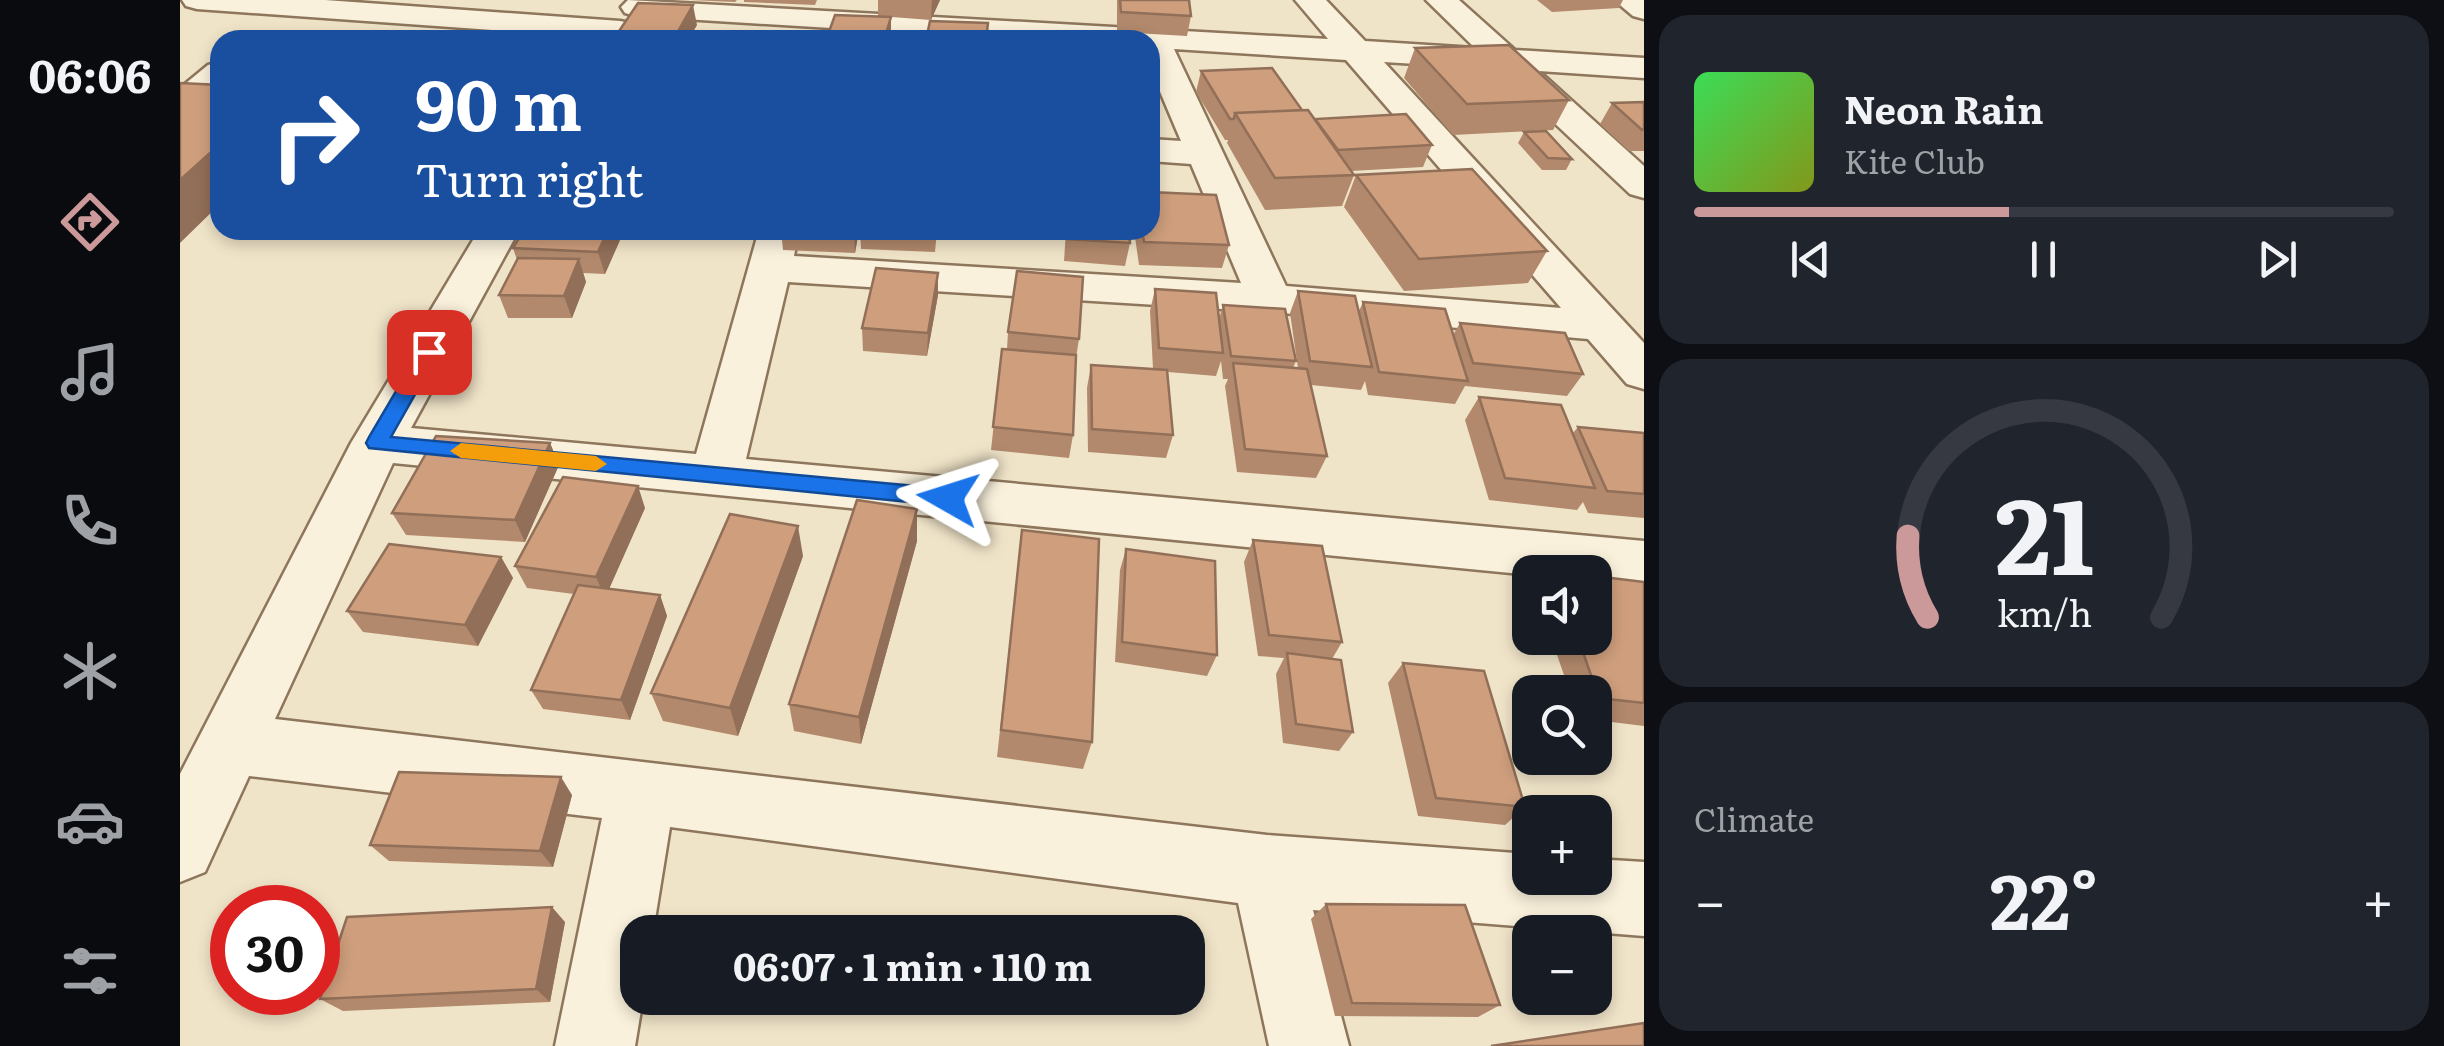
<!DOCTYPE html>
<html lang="en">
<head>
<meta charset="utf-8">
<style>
  :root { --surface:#171b24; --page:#20242c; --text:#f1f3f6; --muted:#9ea1a6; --line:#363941; --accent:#cc999b }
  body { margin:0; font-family:Literata,serif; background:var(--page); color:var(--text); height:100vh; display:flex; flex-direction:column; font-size:38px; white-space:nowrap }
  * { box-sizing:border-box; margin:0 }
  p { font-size:32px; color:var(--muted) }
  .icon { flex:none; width:55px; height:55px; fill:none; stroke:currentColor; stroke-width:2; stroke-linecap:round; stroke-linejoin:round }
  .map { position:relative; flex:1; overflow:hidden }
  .details { display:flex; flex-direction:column; gap:15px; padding:15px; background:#0d0f14; width:800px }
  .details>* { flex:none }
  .hud { position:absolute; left:30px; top:30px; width:950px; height:210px; border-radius:30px; box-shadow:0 5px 15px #0003; background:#1a4fa0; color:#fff; overflow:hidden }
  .tools { position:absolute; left:1332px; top:555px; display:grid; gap:20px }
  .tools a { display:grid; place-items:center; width:100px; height:100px; border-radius:20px; background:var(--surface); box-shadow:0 5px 15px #0003; font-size:50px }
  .speed { position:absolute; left:30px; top:885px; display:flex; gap:20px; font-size:50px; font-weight:700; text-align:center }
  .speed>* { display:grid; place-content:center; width:130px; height:130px; border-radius:50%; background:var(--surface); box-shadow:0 5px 15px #0003; line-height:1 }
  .speed .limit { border:15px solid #d22; background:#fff; color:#111 }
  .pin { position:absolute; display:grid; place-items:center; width:85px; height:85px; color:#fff; margin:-42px; border-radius:20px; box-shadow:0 5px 15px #0006 }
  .me { position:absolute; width:110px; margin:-55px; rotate:276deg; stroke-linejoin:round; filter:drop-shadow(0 0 8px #0008) }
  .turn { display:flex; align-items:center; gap:35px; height:210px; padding:0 40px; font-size:45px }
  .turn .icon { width:130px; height:130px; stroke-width:2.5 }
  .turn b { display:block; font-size:70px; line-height:85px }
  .big { font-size:75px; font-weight:700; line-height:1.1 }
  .details .tile { flex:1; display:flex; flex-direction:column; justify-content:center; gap:15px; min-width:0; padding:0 35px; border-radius:30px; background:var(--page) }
  .details .dial { align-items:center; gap:0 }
  .dial svg { height:260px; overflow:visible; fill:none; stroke:var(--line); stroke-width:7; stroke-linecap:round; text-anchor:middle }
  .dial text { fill:var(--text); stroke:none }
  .song { display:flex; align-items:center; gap:30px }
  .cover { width:120px; height:120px; border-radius:15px; background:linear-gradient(135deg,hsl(130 70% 55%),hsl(70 70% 35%)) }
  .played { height:10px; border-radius:5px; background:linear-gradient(90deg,var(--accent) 45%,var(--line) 45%) }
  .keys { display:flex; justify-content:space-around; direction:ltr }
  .heat { display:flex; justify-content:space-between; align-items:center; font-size:55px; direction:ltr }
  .trip { position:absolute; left:440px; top:915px; width:585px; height:100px; border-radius:30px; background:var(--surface); box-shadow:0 5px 15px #0003; font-weight:700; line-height:100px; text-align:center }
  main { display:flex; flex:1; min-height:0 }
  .dock { display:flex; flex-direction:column; width:180px; justify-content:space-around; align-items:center; background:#090b0e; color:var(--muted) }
  .dock .icon { width:70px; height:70px }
  .dock .selected { color:var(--accent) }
  .dock b { font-size:45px; color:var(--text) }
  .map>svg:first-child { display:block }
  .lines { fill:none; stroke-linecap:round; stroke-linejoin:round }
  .minor-casing { stroke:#8d765c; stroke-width:5 }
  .minor { fill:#faf1dc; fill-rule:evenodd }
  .wall { fill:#b2896c }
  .shaded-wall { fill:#916f58 }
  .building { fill:#cf9f7d; stroke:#916f58; stroke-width:2.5 }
  .route { fill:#1a73e8; stroke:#114b97; stroke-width:2.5 }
  .slow { fill:#f59e0b }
</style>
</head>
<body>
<main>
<nav class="dock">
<b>06:06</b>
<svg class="icon selected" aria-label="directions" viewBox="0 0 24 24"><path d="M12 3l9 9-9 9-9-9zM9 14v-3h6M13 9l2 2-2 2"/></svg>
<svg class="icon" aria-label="music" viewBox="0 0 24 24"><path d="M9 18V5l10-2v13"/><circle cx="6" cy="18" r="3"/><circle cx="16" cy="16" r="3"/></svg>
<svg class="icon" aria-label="phone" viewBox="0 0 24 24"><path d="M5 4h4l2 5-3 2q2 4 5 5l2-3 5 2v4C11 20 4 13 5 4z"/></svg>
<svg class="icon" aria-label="climate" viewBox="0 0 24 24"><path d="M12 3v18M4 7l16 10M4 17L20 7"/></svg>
<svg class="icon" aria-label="car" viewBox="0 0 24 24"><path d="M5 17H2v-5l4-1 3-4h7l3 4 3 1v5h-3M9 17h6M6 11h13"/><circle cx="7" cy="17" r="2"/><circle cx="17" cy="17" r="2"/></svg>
<svg class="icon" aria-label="filters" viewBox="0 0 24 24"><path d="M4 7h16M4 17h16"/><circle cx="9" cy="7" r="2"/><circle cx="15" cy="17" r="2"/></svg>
</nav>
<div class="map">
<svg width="1464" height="1046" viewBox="0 0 1464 1046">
  <rect width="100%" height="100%" fill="#f0e4c8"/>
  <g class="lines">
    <defs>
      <path id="minor" d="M2 0H145L440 21 451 23 456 30 451 37 440 39 17 9 6 6Z
        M448 0 1148 39 1115 0H1146L1185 41 1295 48 1246 0H1279L1335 50 1464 58V78L1359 71 1464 166V198L1450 194 1317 69 1204 62 1464 343V389L1447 384 1408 339 1090 312 608 282 566 459 1464 541V587L1415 582V572L1350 575 213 463 95 719 1087 835 1350 854V878H1415V859L1464 862V936L1133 910 1169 1046H1089L1058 903 490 827 473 932H458V998H463L455 1046H375L422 818 69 776 25 872 0 882V774L171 443 299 230H339L231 428 516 454 579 230H619L614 256 1061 283 1011 164 970 161V139L1001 141 970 68V40H846L456 16 445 13 441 7ZM994 49 1166 60 1381 308 1106 286Z
        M1434 0H1464V19L1453 16Z
        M40 62V89L12 112 0 115V88L28 65Z"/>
    </defs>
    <use href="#minor" class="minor-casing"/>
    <use href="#minor" class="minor"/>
  </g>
  <path class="wall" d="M510 0H557L555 2Z
    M564 0H637L635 5 564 2Z
    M698 0H760L751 20 698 16Z
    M937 0H1009L1011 16 1007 36 937 32Z
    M1357 0H1443L1439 8 1372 12Z
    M517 25 508 40H436L435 37Z
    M1235 48 1389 100 1373 130 1273 135 1224 78Z
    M970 71 977 96 972 117H970Z
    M1021 71 1122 110 1135 120 1252 145 1243 167 1171 171 1174 175 1162 206 1085 210 1047 143 1048 140H1045L1016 92Z
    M1464 102V151H1449L1420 124 1432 103Z
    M1344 132 1392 159 1386 170H1362L1338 143Z
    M1176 175 1367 251 1348 283 1224 291 1164 207Z
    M601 230H679L675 253 603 250Z
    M680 230H757L755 252 681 249Z
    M886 230H949L950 243 945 266 884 261Z
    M954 230H970L1049 245 1042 268 959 265Z
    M440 240 425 274 403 273 406 282 392 318H328L319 295 337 260 333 248Z
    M975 289 1039 319 1043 305 1116 361 1113 368H1118L1110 313 1118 291 1179 311 1183 302 1273 335 1280 323 1403 374 1387 396 1285 386 1275 404 1188 395 1185 381 1181 390 1131 385 1147 456 1136 478 1057 472 1045 386 1048 379H1043L1041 361 1036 376 988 372 993 435 986 458 908 452 907 388 911 365 973 369 970 311Z
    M758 295 747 356 683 351 682 328Z
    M828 332 899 339 896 358 893 435 889 458 811 450 822 349H827Z
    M1299 397 1393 433 1398 427 1464 433V518L1408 513 1403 502 1397 510 1309 500 1285 420Z
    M370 443 379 465 345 542 226 535 212 513Z
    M465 508 429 589 480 595 487 616 450 720 363 709 351 690 394 594 347 588 335 566Z
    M737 509V541L681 744 614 731 609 704Z
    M842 530 912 742 903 769 817 757Z
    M1073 540 1162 642 1152 659 1173 732 1159 751 1103 743 1096 674 1104 658 1078 656 1064 562Z
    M946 549 1037 655 1027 676 935 662 940 570Z
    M623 556 558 736 483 721 471 693Z
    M321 557 333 578 298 646 183 632 167 611Z
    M1464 582V726L1415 720V692H1390L1371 638H1415Z
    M1223 663 1345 807 1325 825 1238 816 1208 683Z
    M392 795 373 867 209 861 190 845Z
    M1146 904 1320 1005 1298 1017 1155 1016 1131 919Z
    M385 922 370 1002 163 1011 140 999Z"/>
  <path class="shaded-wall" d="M752 0H760L751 20Z
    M513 5 517 25 508 40H493Z
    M711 17V40H704Z
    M40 144V204L0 243V180Z
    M428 230H437L440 240 425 274 418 252Z
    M674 230H679L675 253Z
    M399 259 406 282 392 318 384 296Z
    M758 273V295L747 356 748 333Z
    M370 443 379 465 345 542 335 520Z
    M458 486 465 508 425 598 416 577Z
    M737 509V541L681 744 679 717Z
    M618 526 623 556 558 736 550 708Z
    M321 557 333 578 298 646 285 625Z
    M480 595 487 616 450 720 441 700Z
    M381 777 392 795 373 867 360 851Z
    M372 907 385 922 370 1002 356 989Z"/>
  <path class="building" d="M940 0H1009L1011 16 941 12Z
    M458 3 513 5 493 40 435 37Z
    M655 15 711 17 704 40H646Z
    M750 21 808 23 806 40H746Z
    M1329 45 1389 100 1287 104 1235 48Z
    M1092 68 1122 110 1055 113 1054 119H1050L1021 71Z
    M970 71H974L977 96H970Z
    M0 83 40 85V144L0 180Z
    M1464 102V129L1462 130 1432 103Z
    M1128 110 1174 175 1095 178 1055 113Z
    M1226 114 1252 145 1158 150 1135 119Z
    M1366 131 1392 159 1368 158 1344 132Z
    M1292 169 1367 251 1239 259 1176 175Z
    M970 192 1036 195 1049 245 964 242 962 230H970Z
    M344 230H428L418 252 333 248Z
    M888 230H949L950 243 888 239Z
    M338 258 399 259 384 296 319 295Z
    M696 268 758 273 748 333 682 328Z
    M837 271 903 277 899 339 828 332Z
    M975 289 1036 293 1043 353 979 348Z
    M1118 291 1175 296 1192 367 1130 361Z
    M1183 302 1265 309 1288 381 1199 372Z
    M1043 305 1105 309 1116 361 1051 356Z
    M1280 323 1385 333 1403 374 1293 363Z
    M822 349 896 355 893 435 813 427Z
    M1053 363 1127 369 1147 456 1065 449Z
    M911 365 987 370 993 435 912 429Z
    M1299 397 1381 405 1415 488 1325 478Z
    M1398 427 1464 433V494L1427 491Z
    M256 436 370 443 335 520 212 513Z
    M383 477 458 486 416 577 335 566Z
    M677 500 737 509 679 717 609 704Z
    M550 514 618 526 550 708 471 693Z
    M842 530 919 539 912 742 821 730Z
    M1073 540 1142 546 1162 642 1089 635Z
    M209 544 321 557 285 625 167 611Z
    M946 549 1035 561 1037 655 942 642Z
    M1415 576 1464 582V703L1419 698 1398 638H1415Z
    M398 585 480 595 441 700 351 690Z
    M1107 653 1161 660 1173 732 1116 724Z
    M1223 663 1304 671 1345 807 1256 798Z
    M219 772 381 777 360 851 190 845Z
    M1146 904 1285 905 1320 1005 1172 1003Z
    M372 907 356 989 140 999 167 917Z
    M1464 1023V1046H1311Z"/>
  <path class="route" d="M249 345 259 352 211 437 768 489 779 498 768 506 189 448 186 443 189 437 242 347Z"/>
  <path class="slow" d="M281 443 416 456 427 464 416 471 281 458 270 451Z"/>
</svg>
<div class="tools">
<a><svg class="icon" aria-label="sound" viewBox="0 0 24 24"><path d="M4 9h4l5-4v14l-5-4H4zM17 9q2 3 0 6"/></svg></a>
<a><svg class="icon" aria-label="search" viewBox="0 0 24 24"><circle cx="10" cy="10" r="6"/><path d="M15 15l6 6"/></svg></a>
<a>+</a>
<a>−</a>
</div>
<div class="speed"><div class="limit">30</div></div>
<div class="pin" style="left:249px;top:352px;background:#d93025"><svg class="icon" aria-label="arrive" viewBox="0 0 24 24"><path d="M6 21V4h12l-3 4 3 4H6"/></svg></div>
<svg class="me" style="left:768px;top:498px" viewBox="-20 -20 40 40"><path d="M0-17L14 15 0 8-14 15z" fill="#1a73e8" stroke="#fff" stroke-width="4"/></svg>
<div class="trip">06:07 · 1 min · 110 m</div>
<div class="hud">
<div class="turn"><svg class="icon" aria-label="right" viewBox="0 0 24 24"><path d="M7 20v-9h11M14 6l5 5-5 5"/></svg><div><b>90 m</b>Turn right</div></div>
</div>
</div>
<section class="details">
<div class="tile">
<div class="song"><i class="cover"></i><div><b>Neon Rain</b><p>Kite Club</p></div></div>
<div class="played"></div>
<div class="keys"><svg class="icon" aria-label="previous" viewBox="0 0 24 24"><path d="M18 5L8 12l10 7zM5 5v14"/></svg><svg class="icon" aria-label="pause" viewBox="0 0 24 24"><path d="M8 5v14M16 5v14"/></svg><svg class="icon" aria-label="next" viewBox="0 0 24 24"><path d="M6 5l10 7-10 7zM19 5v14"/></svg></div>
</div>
<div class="tile dial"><svg viewBox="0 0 100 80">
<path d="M14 69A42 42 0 1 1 86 69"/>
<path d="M14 69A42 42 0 0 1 8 44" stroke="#cc999b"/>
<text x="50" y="56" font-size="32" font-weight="700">21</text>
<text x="50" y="72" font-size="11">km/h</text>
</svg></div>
<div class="tile"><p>Climate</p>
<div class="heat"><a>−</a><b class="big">22°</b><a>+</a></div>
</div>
</section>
</main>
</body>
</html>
